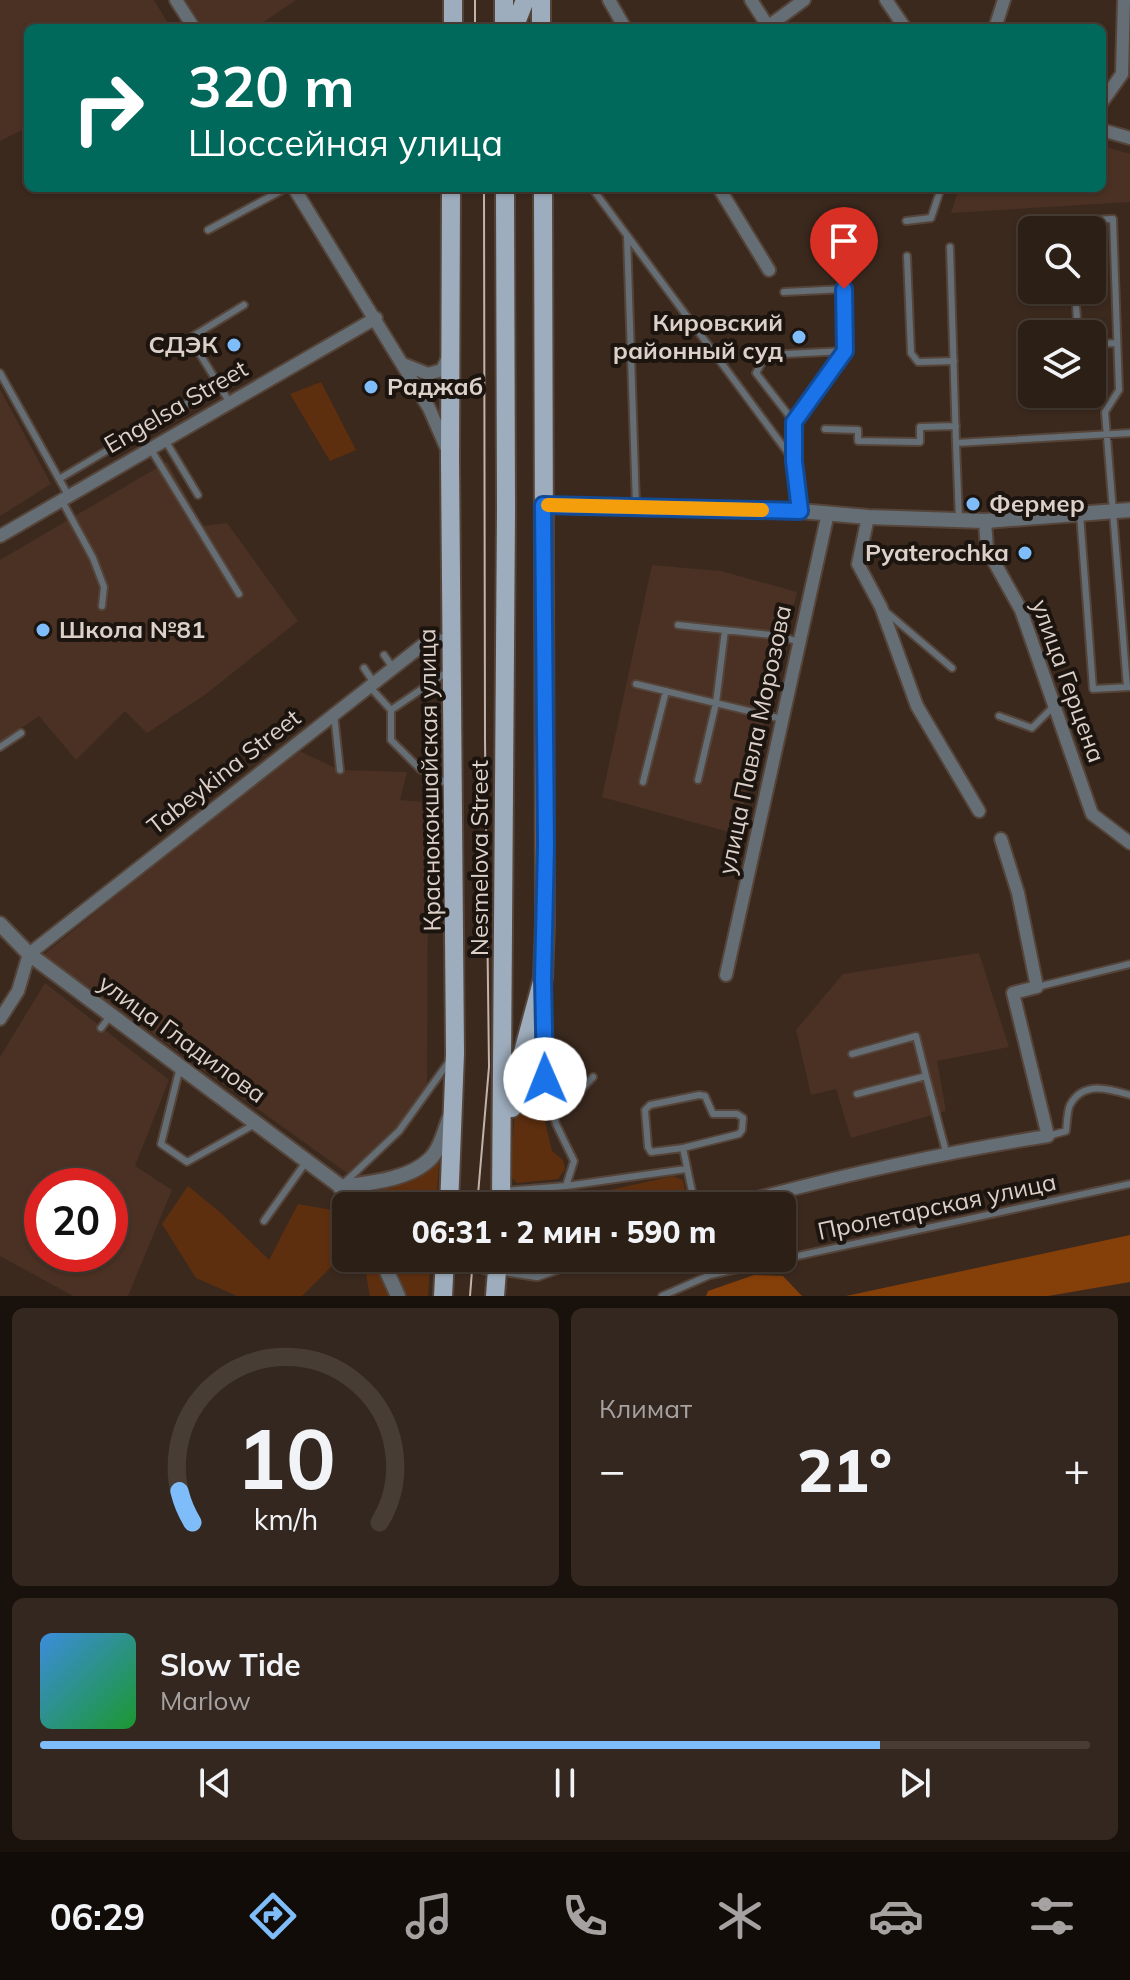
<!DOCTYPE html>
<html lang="ru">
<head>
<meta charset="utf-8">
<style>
  :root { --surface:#2c1f16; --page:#34271f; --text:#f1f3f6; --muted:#a6a2a1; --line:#483d35; --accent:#7fbdfa }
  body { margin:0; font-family:Mulish,sans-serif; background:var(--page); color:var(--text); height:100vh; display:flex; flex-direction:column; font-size:30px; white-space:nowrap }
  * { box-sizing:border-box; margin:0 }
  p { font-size:26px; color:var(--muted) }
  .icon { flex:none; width:44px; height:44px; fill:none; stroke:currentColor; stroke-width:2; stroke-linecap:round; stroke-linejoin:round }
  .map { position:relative; height:1296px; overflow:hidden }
  .details { display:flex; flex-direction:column; gap:12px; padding:12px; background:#18110c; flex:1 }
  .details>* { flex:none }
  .top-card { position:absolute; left:24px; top:24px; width:1082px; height:168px; border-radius:12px; box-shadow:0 2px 6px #0004,0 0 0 2px var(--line); background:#00695c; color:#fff; overflow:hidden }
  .fabs { position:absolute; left:1018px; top:216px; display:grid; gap:16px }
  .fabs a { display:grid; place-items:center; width:88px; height:88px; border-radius:12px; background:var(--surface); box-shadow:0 2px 6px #0004,0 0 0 2px var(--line); font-size:40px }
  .speed { position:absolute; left:24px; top:1168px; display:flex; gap:16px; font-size:40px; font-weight:700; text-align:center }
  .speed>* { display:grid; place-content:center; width:104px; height:104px; border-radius:50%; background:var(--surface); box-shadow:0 2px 6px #0004,0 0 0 2px var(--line); line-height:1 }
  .speed .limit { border:12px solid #d22; background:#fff; color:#111 }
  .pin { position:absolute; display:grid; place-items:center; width:68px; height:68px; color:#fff; margin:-82px -34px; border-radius:50% 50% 50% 0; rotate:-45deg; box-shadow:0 0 8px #0007 }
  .pin .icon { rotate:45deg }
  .me { position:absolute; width:88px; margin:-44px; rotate:359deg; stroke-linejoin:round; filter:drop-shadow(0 0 6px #0008) }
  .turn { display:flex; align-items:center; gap:28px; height:168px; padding:0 32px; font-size:36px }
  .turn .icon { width:104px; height:104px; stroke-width:2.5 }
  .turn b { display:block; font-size:56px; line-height:68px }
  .big { font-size:60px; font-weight:800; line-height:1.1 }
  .details .widget { flex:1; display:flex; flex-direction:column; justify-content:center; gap:12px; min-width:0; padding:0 28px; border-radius:12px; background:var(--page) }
  .details .dial { align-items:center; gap:0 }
  .dial svg { height:208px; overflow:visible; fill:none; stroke:var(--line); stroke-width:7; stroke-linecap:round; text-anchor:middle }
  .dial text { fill:var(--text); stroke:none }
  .song { display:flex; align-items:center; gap:24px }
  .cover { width:96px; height:96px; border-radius:12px; background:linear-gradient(135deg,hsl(210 70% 55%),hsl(130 70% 35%)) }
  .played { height:8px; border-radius:4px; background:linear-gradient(90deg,var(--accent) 80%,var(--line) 80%) }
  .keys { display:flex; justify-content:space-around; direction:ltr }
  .heat { display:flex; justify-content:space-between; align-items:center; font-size:44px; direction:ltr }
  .details .tiles { flex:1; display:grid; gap:12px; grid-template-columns:1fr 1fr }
  .widget:last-child { grid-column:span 2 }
  .trip { position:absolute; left:332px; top:1192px; width:464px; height:80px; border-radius:12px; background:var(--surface); box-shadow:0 2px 6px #0004,0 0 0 2px var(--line); font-weight:800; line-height:80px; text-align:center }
  .tabs { display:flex; height:128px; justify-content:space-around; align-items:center; background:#120c09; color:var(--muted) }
  .tabs .icon { width:56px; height:56px }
  .tabs .active { color:var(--accent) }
  .tabs b { font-size:36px; color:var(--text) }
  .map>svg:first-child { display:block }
  .built { fill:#4a3123; fill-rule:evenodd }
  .green { fill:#5e2f0f }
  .forest { fill:#853f09 }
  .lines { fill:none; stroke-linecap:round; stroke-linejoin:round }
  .service-casing { stroke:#554439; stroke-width:10 }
  .minor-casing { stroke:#554439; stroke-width:16 }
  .tertiary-casing { stroke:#554439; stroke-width:18 }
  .primary-casing { stroke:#554439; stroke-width:22 }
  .service { stroke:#666e75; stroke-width:6 }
  .minor { stroke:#666e75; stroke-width:12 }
  .tertiary { stroke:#666e75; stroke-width:14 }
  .primary { stroke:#9eadbd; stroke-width:18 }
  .tram { stroke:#c1b4ac; stroke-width:2 }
  .route-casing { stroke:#114b97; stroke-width:20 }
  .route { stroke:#1a73e8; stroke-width:14 }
  .slow { stroke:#f59e0b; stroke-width:14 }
  .poi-dot { fill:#7fbdfa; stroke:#1c140f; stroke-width:3 }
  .labels { text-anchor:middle; stroke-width:8; stroke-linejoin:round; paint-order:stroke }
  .poi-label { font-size:24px; font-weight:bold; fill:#dcd0c9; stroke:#1c140f; text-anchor:end }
  .street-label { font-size:24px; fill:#dcd0c9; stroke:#1c140f }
</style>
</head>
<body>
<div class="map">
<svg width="1130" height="1296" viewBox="0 0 1130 1296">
  <rect width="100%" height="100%" fill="#3b291e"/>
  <path class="built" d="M0 0H154L171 28H28V127L0 141Z
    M185 0H296L255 28H204Z
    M1102 146 1130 154V202L951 213 959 188H1102Z
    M0 389 51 484 0 516Z
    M167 462 203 526 227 523 298 621 206 694 147 733 125 711 76 760 39 716 0 743V560Z
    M652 565 721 571 797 592 736 834 602 797Z
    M297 750 340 770 407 772 400 800 425 802 428 858 427 1098 347 1173 43 955Z
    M979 953 1009 1047 937 1061 946 1111 851 1138 836 1089 811 1095 796 1030 843 974Z
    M45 983 169 1080 135 1166 172 1190 128 1296H73L0 1256V1057ZM42 1186H110V1254H42Z"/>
  <path class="green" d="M321 382 356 450 330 461 290 394Z
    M537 1027 536 1117 544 1118 552 1151 563 1160 565 1169 558 1179 517 1183 509 1175 516 1104Z
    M436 1158 439 1163 436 1206H409L382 1189V1187Z
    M673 1176 683 1180 687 1200 681 1206H541V1192L559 1191 578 1197Z
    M188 1186 222 1214 269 1260 298 1204 343 1212 331 1267 302 1296H237L196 1278 162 1224Z
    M529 1192H537L535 1206H514L519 1197Z
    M363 1258H376L394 1296H370Z
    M389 1258H428L430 1266 428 1296H406Z"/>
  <path class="forest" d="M1130 1235V1282L1048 1296H846Z
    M754 1275 783 1276 802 1296H706L708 1291Z"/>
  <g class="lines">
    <defs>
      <path id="service" d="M592 188 794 461 800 511
        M906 221 931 218 941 188
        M208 230 286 188
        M1073 230 1072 221 1113 219 1119 390 1105 412 1127 687
        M627 236 636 505
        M950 247 956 443
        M907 256 911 353 918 362 954 361
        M1075 290 1078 334
        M784 292 844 289 845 351 794 422 756 373 766 355 845 351
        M1092 344 1117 343
        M0 373 68 495
        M230 403 190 338 244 305
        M794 422V461
        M825 429 858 430V441L920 442V427L956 426
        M165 440 198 495
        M150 448 239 594
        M59 479 218 385
        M61 499 93 558 104 587 102 606
        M1080 514 1093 689 1130 687
        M959 519 956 443 1130 433
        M884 610 952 668
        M678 625 780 636 799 642
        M384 655 393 668
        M364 668 374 683
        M447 672 391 710V740L420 769 450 785
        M636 684 782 719
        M369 686 391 710
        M334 714 340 770
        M999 716 1032 728 1053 707
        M0 747 21 733
        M698 780 716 703 725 630
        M643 782 666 691
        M1037 987 1130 964
        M543 1005 545 1079 556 1124 574 1161 566 1186 686 1169
        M101 1028 111 1015
        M852 1054 916 1036 926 1076
        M180 1067 161 1144 187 1162 255 1124
        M857 1094 926 1076 946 1152
        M553 1113 566 1106 593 1077
        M1048 1136 1066 1131C1067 1124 1067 1111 1070 1105 1083 1080 1110 1089 1130 1095
        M683 1148 739 1134 742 1130 743 1118 737 1114H713L705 1096 699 1095 650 1105 645 1110 648 1147 651 1152 683 1148 695 1206
        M343 1184 399 1131 448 1063
        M505 1191 566 1186
        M264 1221 306 1162
        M662 1296 710 1275 1130 1184"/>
      <path id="minor" d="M176 0 194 28
        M609 0 625 28
        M751 0 769 28
        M886 0 905 28
        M766 28 804 0
        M995 28 1004 0
        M1102 102 1122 74 1124 0
        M1102 130 1130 138
        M294 188 429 408 446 447
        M719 188 769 270
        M403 364 428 374 442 370 448 357
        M868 517 858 564 881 607 917 706 979 811
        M985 521 987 549 1021 610 1092 814 1130 843
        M0 536 376 318
        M726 975 828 513
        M0 1019 18 991 29 954 429 640 452 641
        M728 1206C834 1177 939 1153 1048 1136L1013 993 1037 987 1018 893 1001 839
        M497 1268 537 1274 583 1258"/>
      <path id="tertiary" d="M543 505 800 511 868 517 985 521 1130 510
        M0 924 29 954 367 1206
        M340 1187C368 1183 409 1180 430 1159 440 1149 444 1133 449 1119
        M381 1258 398 1296"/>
      <path id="primary" d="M504 0V28
        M453 28V0
        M514 28 525 0
        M541 28V0
        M512 1108 519 1067 543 978 545 924 543 188
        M449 1206 455 1054 450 460 451 188
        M501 1206 506 510 505 188
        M466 1258 497 1268
        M443 1296 445 1258
        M495 1296 498 1258"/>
    </defs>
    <use href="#service" class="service-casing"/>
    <use href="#minor" class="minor-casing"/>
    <use href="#tertiary" class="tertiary-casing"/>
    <use href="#primary" class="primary-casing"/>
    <use href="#service" class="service"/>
    <use href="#minor" class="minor"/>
    <use href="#tertiary" class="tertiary"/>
    <use href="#primary" class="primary"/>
    <path class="tram" d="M475 0V28
      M477 1206 489 1067 485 740 484 188
      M470 1296 473 1258"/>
  </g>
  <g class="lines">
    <defs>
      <path id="route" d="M545 1079 543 978 546 846 543 505 800 511 794 461V422L845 351 844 289"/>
    </defs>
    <use href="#route" class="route-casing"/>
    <use href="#route" class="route"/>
    <path class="slow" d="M548 505 762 510"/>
  </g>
  <g class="poi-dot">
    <circle cx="799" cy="337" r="8"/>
    <circle cx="234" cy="345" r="8"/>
    <circle cx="371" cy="387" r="8"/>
    <circle cx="973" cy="504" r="8"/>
    <circle cx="1025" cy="553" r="8"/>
    <circle cx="43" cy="630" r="8"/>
  </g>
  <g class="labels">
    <g class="poi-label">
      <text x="783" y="331">Кировский<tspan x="783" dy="28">районный суд</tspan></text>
      <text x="218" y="353">СДЭК</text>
      <text x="387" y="395" text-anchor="start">Раджаб</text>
      <text x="989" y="512" text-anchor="start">Фермер</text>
      <text x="1009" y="561">Pyaterochka</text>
      <text x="59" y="638" text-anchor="start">Школа №81</text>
    </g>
    <g class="street-label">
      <text transform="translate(176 407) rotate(-30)" y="8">Engelsa Street</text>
      <text transform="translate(1068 681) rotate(70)" y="8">улица Герцена</text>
      <text transform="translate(755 740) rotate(-78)" y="8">улица Павла Морозова</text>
      <text transform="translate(224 772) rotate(-38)" y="8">Tabeykina Street</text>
      <text transform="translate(430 780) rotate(-91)" y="8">Краснококшайская улица</text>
      <text transform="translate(480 858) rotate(-90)" y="8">Nesmelova Street</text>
      <text transform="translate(182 1039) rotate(36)" y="8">улица Гладилова</text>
      <text transform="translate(937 1207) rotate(-12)" y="8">Пролетарская улица</text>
    </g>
  </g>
</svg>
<div class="fabs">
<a><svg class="icon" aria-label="search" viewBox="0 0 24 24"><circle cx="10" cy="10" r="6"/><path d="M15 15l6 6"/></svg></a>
<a><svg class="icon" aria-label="layers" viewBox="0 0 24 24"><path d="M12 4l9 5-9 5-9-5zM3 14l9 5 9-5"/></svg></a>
</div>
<div class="speed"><div class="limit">20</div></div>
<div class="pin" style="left:844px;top:289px;background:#d93025"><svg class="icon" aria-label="arrive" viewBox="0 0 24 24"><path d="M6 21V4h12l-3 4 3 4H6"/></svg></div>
<svg class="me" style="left:545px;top:1079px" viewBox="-20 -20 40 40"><circle r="19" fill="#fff"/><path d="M0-13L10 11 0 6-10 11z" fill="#1a73e8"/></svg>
<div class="trip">06:31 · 2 мин · 590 m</div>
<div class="top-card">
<div class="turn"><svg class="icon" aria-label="right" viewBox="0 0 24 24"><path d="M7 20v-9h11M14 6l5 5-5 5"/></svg><div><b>320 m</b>Шоссейная улица</div></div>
</div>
</div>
<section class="details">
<div class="tiles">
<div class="widget dial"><svg viewBox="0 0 100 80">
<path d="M14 69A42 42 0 1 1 86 69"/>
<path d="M14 69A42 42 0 0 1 9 57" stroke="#7fbdfa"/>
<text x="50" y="56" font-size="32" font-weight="700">10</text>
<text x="50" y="72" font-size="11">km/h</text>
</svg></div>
<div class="widget"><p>Климат</p>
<div class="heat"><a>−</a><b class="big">21°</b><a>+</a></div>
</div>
<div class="widget">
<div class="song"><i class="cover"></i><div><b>Slow Tide</b><p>Marlow</p></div></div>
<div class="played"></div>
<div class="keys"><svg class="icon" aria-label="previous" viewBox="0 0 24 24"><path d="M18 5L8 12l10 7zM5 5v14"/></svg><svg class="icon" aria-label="pause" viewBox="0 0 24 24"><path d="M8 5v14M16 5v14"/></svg><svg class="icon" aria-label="next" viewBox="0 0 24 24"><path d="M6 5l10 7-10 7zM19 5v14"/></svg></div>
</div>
</div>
</section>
<nav class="tabs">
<b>06:29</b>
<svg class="icon active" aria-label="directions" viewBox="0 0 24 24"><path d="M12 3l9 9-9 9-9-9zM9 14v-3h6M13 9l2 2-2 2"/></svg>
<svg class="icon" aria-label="music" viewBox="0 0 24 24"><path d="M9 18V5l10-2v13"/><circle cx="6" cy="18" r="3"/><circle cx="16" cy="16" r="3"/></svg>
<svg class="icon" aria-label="phone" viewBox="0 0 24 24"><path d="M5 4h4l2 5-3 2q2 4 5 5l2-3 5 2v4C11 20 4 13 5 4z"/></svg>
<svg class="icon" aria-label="climate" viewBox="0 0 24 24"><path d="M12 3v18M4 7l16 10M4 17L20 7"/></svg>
<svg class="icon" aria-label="car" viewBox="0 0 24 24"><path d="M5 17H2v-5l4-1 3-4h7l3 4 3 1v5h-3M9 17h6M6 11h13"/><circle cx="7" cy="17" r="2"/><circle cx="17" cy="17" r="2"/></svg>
<svg class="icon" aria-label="filters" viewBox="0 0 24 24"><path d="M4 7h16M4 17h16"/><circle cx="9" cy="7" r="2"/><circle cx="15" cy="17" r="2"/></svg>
</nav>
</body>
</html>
